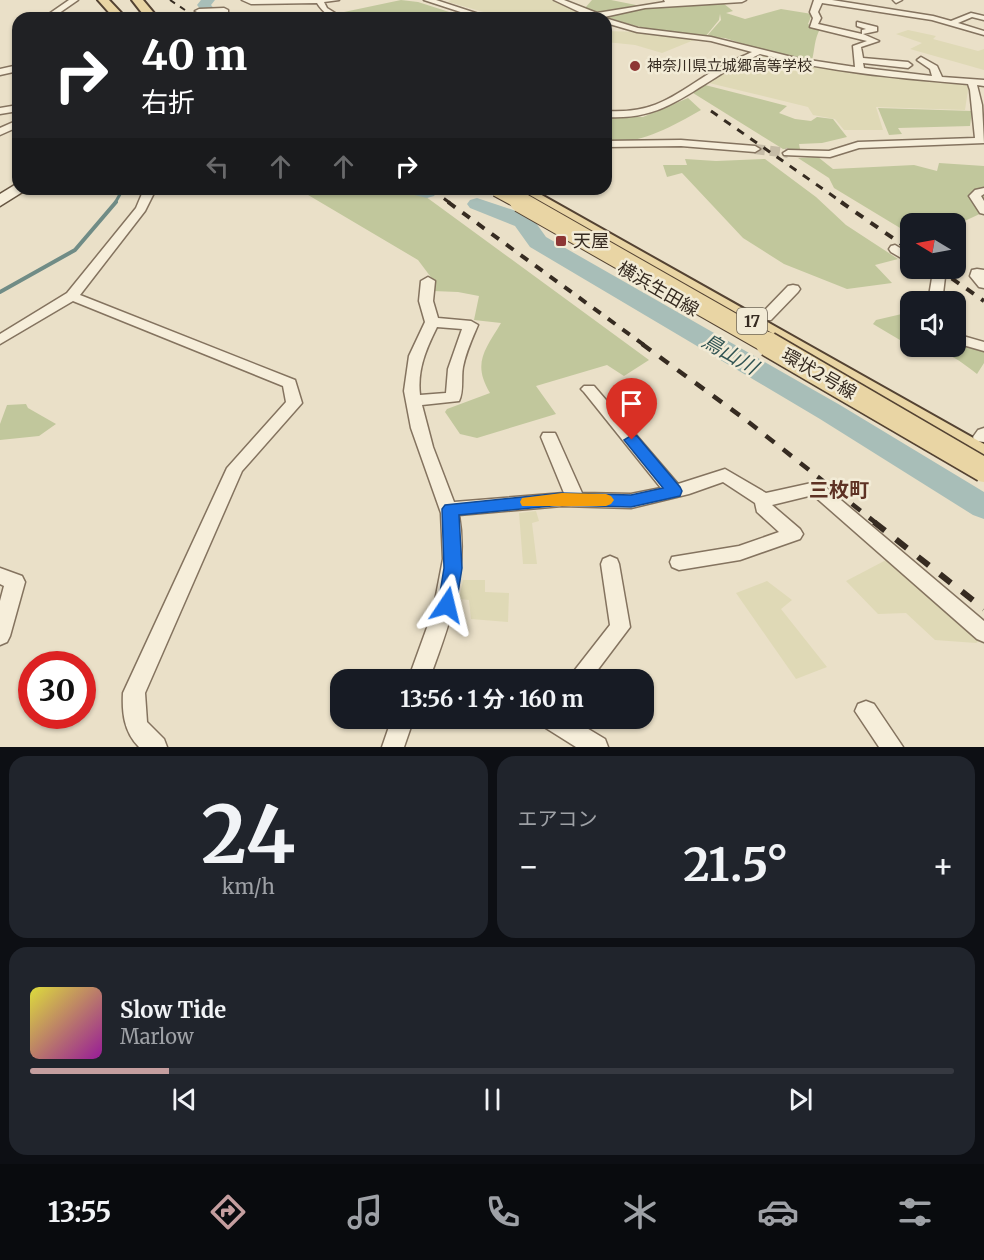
<!DOCTYPE html>
<html lang="ja">
<head>
<meta charset="utf-8">
<style>
  :root { --surface:#171b24; --page:#20242c; --text:#f1f3f6; --muted:#9ea1a6; --line:#363941; --accent:#c49e9f }
  body { margin:0; font-family:Merriweather,"Noto Sans JP",serif; background:var(--page); color:var(--text); height:100vh; display:flex; flex-direction:column; font-size:22px; white-space:nowrap }
  * { box-sizing:border-box; margin:0 }
  p { font-size:20px; color:var(--muted) }
  .icon { flex:none; width:33px; height:33px; fill:none; stroke:currentColor; stroke-width:2; stroke-linecap:round; stroke-linejoin:round }
  .map { position:relative; height:747px; overflow:hidden }
  .panel { display:flex; flex-direction:column; gap:9px; padding:9px; background:#0d0f14; flex:1 }
  .panel>* { flex:none }
  .banner { position:absolute; left:12px; top:12px; width:600px; height:183px; border-radius:18px; box-shadow:0 2px 4px #0004; background:#202124; color:#fff; overflow:hidden }
  .needle { width:39px; rotate:280deg }
  .controls { position:absolute; left:900px; top:213px; display:grid; gap:12px }
  .controls a { display:grid; place-items:center; width:66px; height:66px; border-radius:12px; background:var(--surface); box-shadow:0 2px 4px #0004; font-size:30px }
  .speed { position:absolute; left:18px; top:651px; display:flex; gap:12px; font-size:30px; font-weight:700; text-align:center }
  .speed>* { display:grid; place-content:center; width:78px; height:78px; border-radius:50%; background:var(--surface); box-shadow:0 2px 4px #0004; line-height:1 }
  .speed .limit { border:9px solid #d22; background:#fff; color:#111 }
  .pin { position:absolute; display:grid; place-items:center; width:51px; height:51px; color:#fff; margin:-62px -26px; border-radius:50% 50% 50% 0; rotate:-45deg; box-shadow:0 0 6px #0007 }
  .pin .icon { rotate:45deg }
  .me { position:absolute; width:66px; margin:-33px; rotate:10deg; stroke-linejoin:round; filter:drop-shadow(0 0 4px #0008) }
  .turn { display:flex; align-items:center; gap:21px; height:126px; padding:0 30px; font-size:27px }
  .turn .icon { width:78px; height:78px; stroke-width:2.5 }
  .turn b { display:block; font-size:42px; line-height:51px }
  .lanes { display:flex; align-items:center; height:57px; padding:0 30px; background:#0003; justify-content:center; gap:30px; direction:ltr }
  .lanes .off { opacity:.35 }
  .big { font-size:45px; font-weight:700; line-height:1.1 }
  .panel .tile { flex:1; display:flex; flex-direction:column; justify-content:center; gap:9px; min-width:0; padding:0 21px; border-radius:18px; background:var(--page) }
  .panel .dial { align-items:center; gap:0 }
  .dial b { font-size:78px; line-height:1 }
  .song { display:flex; align-items:center; gap:18px }
  .cover { width:72px; height:72px; border-radius:9px; background:linear-gradient(135deg,hsl(60 70% 55%),hsl(300 70% 35%)) }
  .played { height:6px; border-radius:3px; background:linear-gradient(90deg,var(--accent) 15%,var(--line) 15%) }
  .keys { display:flex; justify-content:space-around; direction:ltr }
  .heat { display:flex; justify-content:space-between; align-items:center; font-size:33px; direction:ltr }
  .panel .tiles { flex:1; display:grid; gap:9px; grid-template-columns:1fr 1fr }
  .tile:last-child { grid-column:span 2 }
  .trip { position:absolute; left:330px; top:669px; width:324px; height:60px; border-radius:18px; background:var(--surface); box-shadow:0 2px 4px #0004; font-weight:700; line-height:60px; text-align:center }
  .dock { display:flex; height:96px; justify-content:space-around; align-items:center; background:#090b0e; color:var(--muted) }
  .dock .icon { width:42px; height:42px }
  .dock .on { color:var(--accent) }
  .dock b { font-size:27px; color:var(--text) }
  .map>svg:first-child { display:block }
  .farmland { fill:#dfd9b6 }
  .green { fill:#c1c79c }
  .lines { fill:none; stroke-linecap:round; stroke-linejoin:round }
  .stream-far1 { stroke:#708c86; stroke-width:3 }
  .stream { stroke:#708c86; stroke-width:4 }
  .river { fill:#a8beb8; fill-rule:evenodd }
  .street-tunnel { stroke:#c6bca7; stroke-width:10; stroke-dasharray:10 5; stroke-linecap:butt }
  .street-casing { stroke:#84735f; stroke-width:3 }
  .secondary-casing { stroke:#665542; stroke-width:3 }
  .primary-casing { stroke:#534232; stroke-width:4 }
  .street { fill:#f6eeda; fill-rule:evenodd }
  .secondary { fill:#f6eeda; fill-rule:evenodd }
  .primary { fill:#e9d5a4; fill-rule:evenodd }
  .rail-far4 { stroke:#362b21; stroke-width:2; stroke-dasharray:6 6; stroke-linecap:butt }
  .rail-far3 { stroke:#362b21; stroke-width:3; stroke-dasharray:8 8; stroke-linecap:butt }
  .rail-far2 { stroke:#362b21; stroke-width:4; stroke-dasharray:9 9; stroke-linecap:butt }
  .rail-far1 { stroke:#362b21; stroke-width:4.5; stroke-dasharray:11 11; stroke-linecap:butt }
  .rail { stroke:#362b21; stroke-width:6; stroke-dasharray:14 14; stroke-linecap:butt }
  .primary-bridge-far2-casing { stroke:#534232; stroke-width:17; stroke-linecap:butt }
  .primary-bridge-far1-casing { stroke:#534232; stroke-width:22; stroke-linecap:butt }
  .primary-bridge-casing { stroke:#534232; stroke-width:27; stroke-linecap:butt }
  .primary-bridge-far2 { stroke:#e9d5a4; stroke-width:15 }
  .primary-bridge-far1 { stroke:#e9d5a4; stroke-width:20 }
  .primary-bridge { stroke:#e9d5a4; stroke-width:24 }
  .route { fill:#1a73e8; stroke:#114b97; stroke-width:1.5 }
  .slow { fill:#f59e0b }
  .poi-dot { fill:#8d3634; stroke:#f2ebd6; stroke-width:2 }
  .labels { text-anchor:middle; stroke-width:5; stroke-linejoin:round; paint-order:stroke }
  .far-poi-label { font-size:15px; fill:#362b21; stroke:#f2ebd6; text-anchor:start }
  .shield { fill:#f2ebd6; stroke:#6e6557; stroke-width:1.5 }
  .shield-label { font-size:16px; font-weight:bold; fill:#362b21 }
  .poi-label { font-size:18px; fill:#362b21; stroke:#f2ebd6; text-anchor:start }
  .street-label { font-size:18px; fill:#362b21; stroke:#f2ebd6 }
  .water-label { font-size:20px; font-style:italic; fill:#315453; stroke:#f2ebd6 }
  .neighbourhood-label { font-size:20px; font-weight:bold; fill:#5e3224; stroke:#f2ebd6 }
</style>
</head>
<body>
<div class="map">
<svg width="984" height="747" viewBox="0 0 984 747">
  <rect width="100%" height="100%" fill="#eae0c8"/>
  <path class="farmland" d="M451 0H555L596 18H505L448 2Z
    M908 30 936 36 933 39 978 51 984 49V70L910 49 922 43 896 34Z
    M606 31 640 32 699 38 662 53 635 45 606 42Z
    M759 54 841 69 969 83 965 110 876 107 883 130H844L835 119 813 115 808 107 709 83 720 73Z
    M536 511 539 521 532 523 537 564H523L519 513Z
    M888 559 982 640 976 643 935 640 906 613 878 614 846 581Z
    M463 580H485V592L509 593 508 622 471 619 469 600 459 599Z
    M767 581 792 600 781 609 827 667 796 679 736 593Z"/>
  <path class="green" d="M401 0 418 2 468 18H352L344 12Z
    M592 0H611L646 7 719 0 733 11 726 13 745 19 781 9 812 14 808 24 820 29C814 40 815 49 812 60L787 58 725 38 706 37 721 20 720 14 719 20 705 37C660 32 627 27 585 8Z
    M705 85 787 106 779 113 795 119 811 121 817 117 833 119 847 137 822 143 799 144 800 149H783L693 93Z
    M688 98 701 110C671 127 642 144 606 142V116L643 117Z
    M878 108 972 111 970 126 898 128 902 134 889 135Z
    M818 157 833 169 914 165 937 171 939 163 984 166V212L956 225 910 224V234L834 188 829 178 798 158Z
    M685 159 716 161 765 159 816 197 846 225 898 259 875 265 892 283 847 289 784 264 743 238 682 173 667 177 663 165H687Z
    M298 189H408L418 191 649 360 624 376 607 365 536 386 556 414 477 438 460 434 445 412 447 409 490 393C472 363 485 350 501 323L474 320 479 296 458 292 433 291V280L418 260Z
    M906 313 910 315V346L873 324 876 320Z
    M956 342 984 352V363L977 374C965 365 954 355 939 352 928 350 923 351 911 347L956 346Z
    M26 404 28 408 56 424 39 436 0 440V424L7 405Z"/>
  <g class="lines">
    <path class="stream-far1" d="M115 203 123 189"/>
    <path class="stream" d="M0 292 75 250 116 202"/>
    <path class="river" d="M201 0H215L211 5 217 12 215 18H201L203 12 197 5Z
      M403 189H435L437 192 434 196 427 198 406 193Z
      M477 198 531 216 546 237 840 405 984 492V519L973 515 820 419 530 247 515 226 470 208 467 204 470 200Z"/>
    <path class="street-tunnel" d="M755 149 788 153"/>
    <defs>
      <path id="street" d="M69 0H78L52 18H43Z
        M242 0H339L324 2 327 8 343 18C331 18 323 13 317 3L251 4Z
        M424 0H436L491 18H479Z
        M554 0H564L597 13 665 2 664 0H746L742 2 645 8 604 17 605 18H592Z
        M814 0H832L933 16 951 21 971 13 984 16V20L972 17 958 23 984 31V35L932 20 822 3 818 12 821 18 818 24 862 34V30L866 29 857 26V22L877 27V31L863 34 879 41 861 47 863 58 908 62 912 65 908 68 863 63 864 68 932 76 930 69 917 60 921 57 937 66 942 77 984 80V86L977 85 982 105 984 143 859 148 830 157 784 155 783 153 788 150 829 151 858 142 975 138 970 90 968 84C898 78 828 72 760 54 746 61 731 67 718 76 679 100 655 120 606 117V111C656 114 674 95 713 71 726 63 739 58 752 52L711 41 637 32 606 23 605 18 638 28 711 37 796 58 855 67 853 46 867 41 810 27 813 18 810 12Z
        M893 0H902L896 3Z
        M224 8 228 10V18H218L220 12 199 13 195 11 199 9Z
        M18 65V71L0 75V69Z
        M18 105V111L0 114V108Z
        M18 120V127L0 135V128Z
        M681 140 755 146 760 149 755 152 681 146 606 147V141Z
        M984 188V194L981 196 984 201V214L980 213 969 196 975 190Z
        M144 189H156L145 211 80 295 295 380 302 403 242 471 145 693 147 722 164 739 167 747H139C124 732 122 713 123 693L227 468 286 402 283 386 73 301 0 344V334L67 293 136 208Z
        M895 245 910 254V263L891 252 889 249 891 246Z
        M920 268H935L945 277 942 302H928L932 278Z
        M977 269 984 270V288L979 287 970 276 972 270Z
        M428 277 435 281 433 301 438 318 471 321 478 325C472 339 466 352 463 367 461 377 464 392 459 401L422 405 433 447 454 502 564 493 541 437 543 433H555L557 437 582 493 631 494 661 488 584 392 581 389 584 386H594L678 484 725 469 766 493 816 482 822 484 984 621V642L977 639 813 495 772 505 800 529 803 534 800 539 740 560 679 570 672 567 670 562 672 557 739 546 779 532 757 512 755 503 723 482 689 494 631 508 562 506 459 515C469 573 449 626 429 680H408L433 611 443 559 441 513 411 428 404 391 409 356 425 322 419 301 421 281ZM437 327 462 329 448 369 446 393 420 395C417 370 426 349 437 327Z
        M793 285 798 286 800 289 798 292 771 320H761L759 317 761 314 788 286Z
        M956 334 984 342V351L956 343Z
        M984 428V442L975 441 973 437 978 430Z
        M610 556 617 559 619 564 630 627 590 680H567L610 625 601 564 603 559Z
        M0 568 22 576 25 582 10 636 7 642 0 645V601L4 586 0 584Z
        M866 701 874 704 903 747H879L855 711 858 704Z
        M392 718H414L404 747H382Z
        M538 718H570L605 739 608 747H576L541 725Z"/>
      <path id="secondary" d="M18 183V189H25L24 191 0 206V194Z"/>
      <path id="primary" d="M98 0H109L126 18H114Z
        M132 0H143L158 18H146Z
        M511 189H531L984 444V464L975 461 513 193Z"/>
    </defs>
    <use href="#street" class="street-casing"/>
    <use href="#secondary" class="secondary-casing"/>
    <use href="#primary" class="primary-casing"/>
    <use href="#street" class="street"/>
    <use href="#secondary" class="secondary"/>
    <use href="#primary" class="primary"/>
    <path class="rail-far4" d="M170 0 197 18"/>
    <path class="rail-far3" d="M711 111 843 203
      M431 189 450 203"/>
    <path class="rail-far2" d="M448 202 644 345
      M841 202 910 250
      M937 268 984 301"/>
    <path class="rail-far1" d="M642 344 746 420 876 523"/>
    <path class="rail" d="M874 522 984 609"/>
    <defs>
      <path id="primary-bridge-far2" d="M497 189 523 203"/>
      <path id="primary-bridge-far1" d="M520 202 771 345"/>
      <path id="primary-bridge" d="M768 344 984 470"/>
    </defs>
    <use href="#primary-bridge-far2" class="primary-bridge-far2-casing"/>
    <use href="#primary-bridge-far1" class="primary-bridge-far1-casing"/>
    <use href="#primary-bridge" class="primary-bridge-casing"/>
    <use href="#primary-bridge-far2" class="primary-bridge-far2"/>
    <use href="#primary-bridge-far1" class="primary-bridge-far1"/>
    <use href="#primary-bridge" class="primary-bridge"/>
  </g>
  <path class="route" d="M632 435 637 436 680 487 682 491 680 496 631 507 562 505 459 515 462 568 456 605 453 610 447 612 440 610 438 605 444 568 442 509 445 505 562 493 631 495 663 488 624 440Z"/>
  <path class="slow" d="M562 493 606 494 611 496 614 500 611 504 606 506H522L520 502 522 498Z"/>
  <g class="poi-dot">
    <circle cx="635" cy="66" r="6"/>
    <rect x="555" y="235" width="12" height="12" rx="3"/>
  </g>
  <g class="labels">
    <g class="far-poi-label">
      <text x="647" y="71">神奈川県立城郷高等学校</text>
    </g>
    <rect class="shield" x="737" y="308" width="30" height="26" rx="4.5"/>
    <g class="shield-label">
      <text x="752" y="327">17</text>
    </g>
    <g class="poi-label">
      <text x="573" y="247">天屋</text>
    </g>
    <g class="street-label">
      <text transform="translate(658 289) rotate(30)" y="6">横浜生田線</text>
      <text transform="translate(819 374) rotate(30)" y="6">環状2号線</text>
    </g>
    <g class="water-label">
      <text transform="translate(730 354) rotate(30)" y="7">鳥山川</text>
    </g>
    <g class="neighbourhood-label">
      <text x="839" y="497">三枚町</text>
    </g>
  </g>
</svg>
<div class="controls">
<a><svg class="needle" viewBox="-14 -14 28 28"><path d="M0-13l5 13h-10z" fill="#e53935"/><path d="M0 13l5-13h-10z" fill="#9ea1a6"/></svg></a>
<a><svg class="icon" aria-label="sound" viewBox="0 0 24 24"><path d="M4 9h4l5-4v14l-5-4H4zM17 9q2 3 0 6"/></svg></a>
</div>
<div class="speed"><div class="limit">30</div></div>
<div class="pin" style="left:632px;top:440px;background:#d93025"><svg class="icon" aria-label="arrive" viewBox="0 0 24 24"><path d="M6 21V4h12l-3 4 3 4H6"/></svg></div>
<svg class="me" style="left:447px;top:605px" viewBox="-20 -20 40 40"><path d="M0-17L14 15 0 8-14 15z" fill="#1a73e8" stroke="#fff" stroke-width="4"/></svg>
<div class="trip">13:56 · 1 分 · 160 m</div>
<div class="banner">
<div class="turn"><svg class="icon" aria-label="right" viewBox="0 0 24 24"><path d="M7 20v-9h11M14 6l5 5-5 5"/></svg><div><b>40 m</b>右折</div></div>
<div class="lanes"><svg class="icon off" aria-label="left" viewBox="0 0 24 24"><path d="M17 20v-9H6M10 6l-5 5 5 5"/></svg><svg class="icon off" aria-label="ahead" viewBox="0 0 24 24"><path d="M12 20V5M6 11l6-6 6 6"/></svg><svg class="icon off" aria-label="ahead" viewBox="0 0 24 24"><path d="M12 20V5M6 11l6-6 6 6"/></svg><svg class="icon" aria-label="right" viewBox="0 0 24 24"><path d="M7 20v-9h11M14 6l5 5-5 5"/></svg></div>
</div>
</div>
<section class="panel">
<div class="tiles">
<div class="tile dial"><b>24</b><p>km/h</p></div>
<div class="tile"><p>エアコン</p>
<div class="heat"><a>−</a><b class="big">21.5°</b><a>+</a></div>
</div>
<div class="tile">
<div class="song"><i class="cover"></i><div><b>Slow Tide</b><p>Marlow</p></div></div>
<div class="played"></div>
<div class="keys"><svg class="icon" aria-label="previous" viewBox="0 0 24 24"><path d="M18 5L8 12l10 7zM5 5v14"/></svg><svg class="icon" aria-label="pause" viewBox="0 0 24 24"><path d="M8 5v14M16 5v14"/></svg><svg class="icon" aria-label="next" viewBox="0 0 24 24"><path d="M6 5l10 7-10 7zM19 5v14"/></svg></div>
</div>
</div>
</section>
<nav class="dock">
<b>13:55</b>
<svg class="icon on" aria-label="directions" viewBox="0 0 24 24"><path d="M12 3l9 9-9 9-9-9zM9 14v-3h6M13 9l2 2-2 2"/></svg>
<svg class="icon" aria-label="music" viewBox="0 0 24 24"><path d="M9 18V5l10-2v13"/><circle cx="6" cy="18" r="3"/><circle cx="16" cy="16" r="3"/></svg>
<svg class="icon" aria-label="phone" viewBox="0 0 24 24"><path d="M5 4h4l2 5-3 2q2 4 5 5l2-3 5 2v4C11 20 4 13 5 4z"/></svg>
<svg class="icon" aria-label="climate" viewBox="0 0 24 24"><path d="M12 3v18M4 7l16 10M4 17L20 7"/></svg>
<svg class="icon" aria-label="car" viewBox="0 0 24 24"><path d="M5 17H2v-5l4-1 3-4h7l3 4 3 1v5h-3M9 17h6M6 11h13"/><circle cx="7" cy="17" r="2"/><circle cx="17" cy="17" r="2"/></svg>
<svg class="icon" aria-label="filters" viewBox="0 0 24 24"><path d="M4 7h16M4 17h16"/><circle cx="9" cy="7" r="2"/><circle cx="15" cy="17" r="2"/></svg>
</nav>
</body>
</html>
